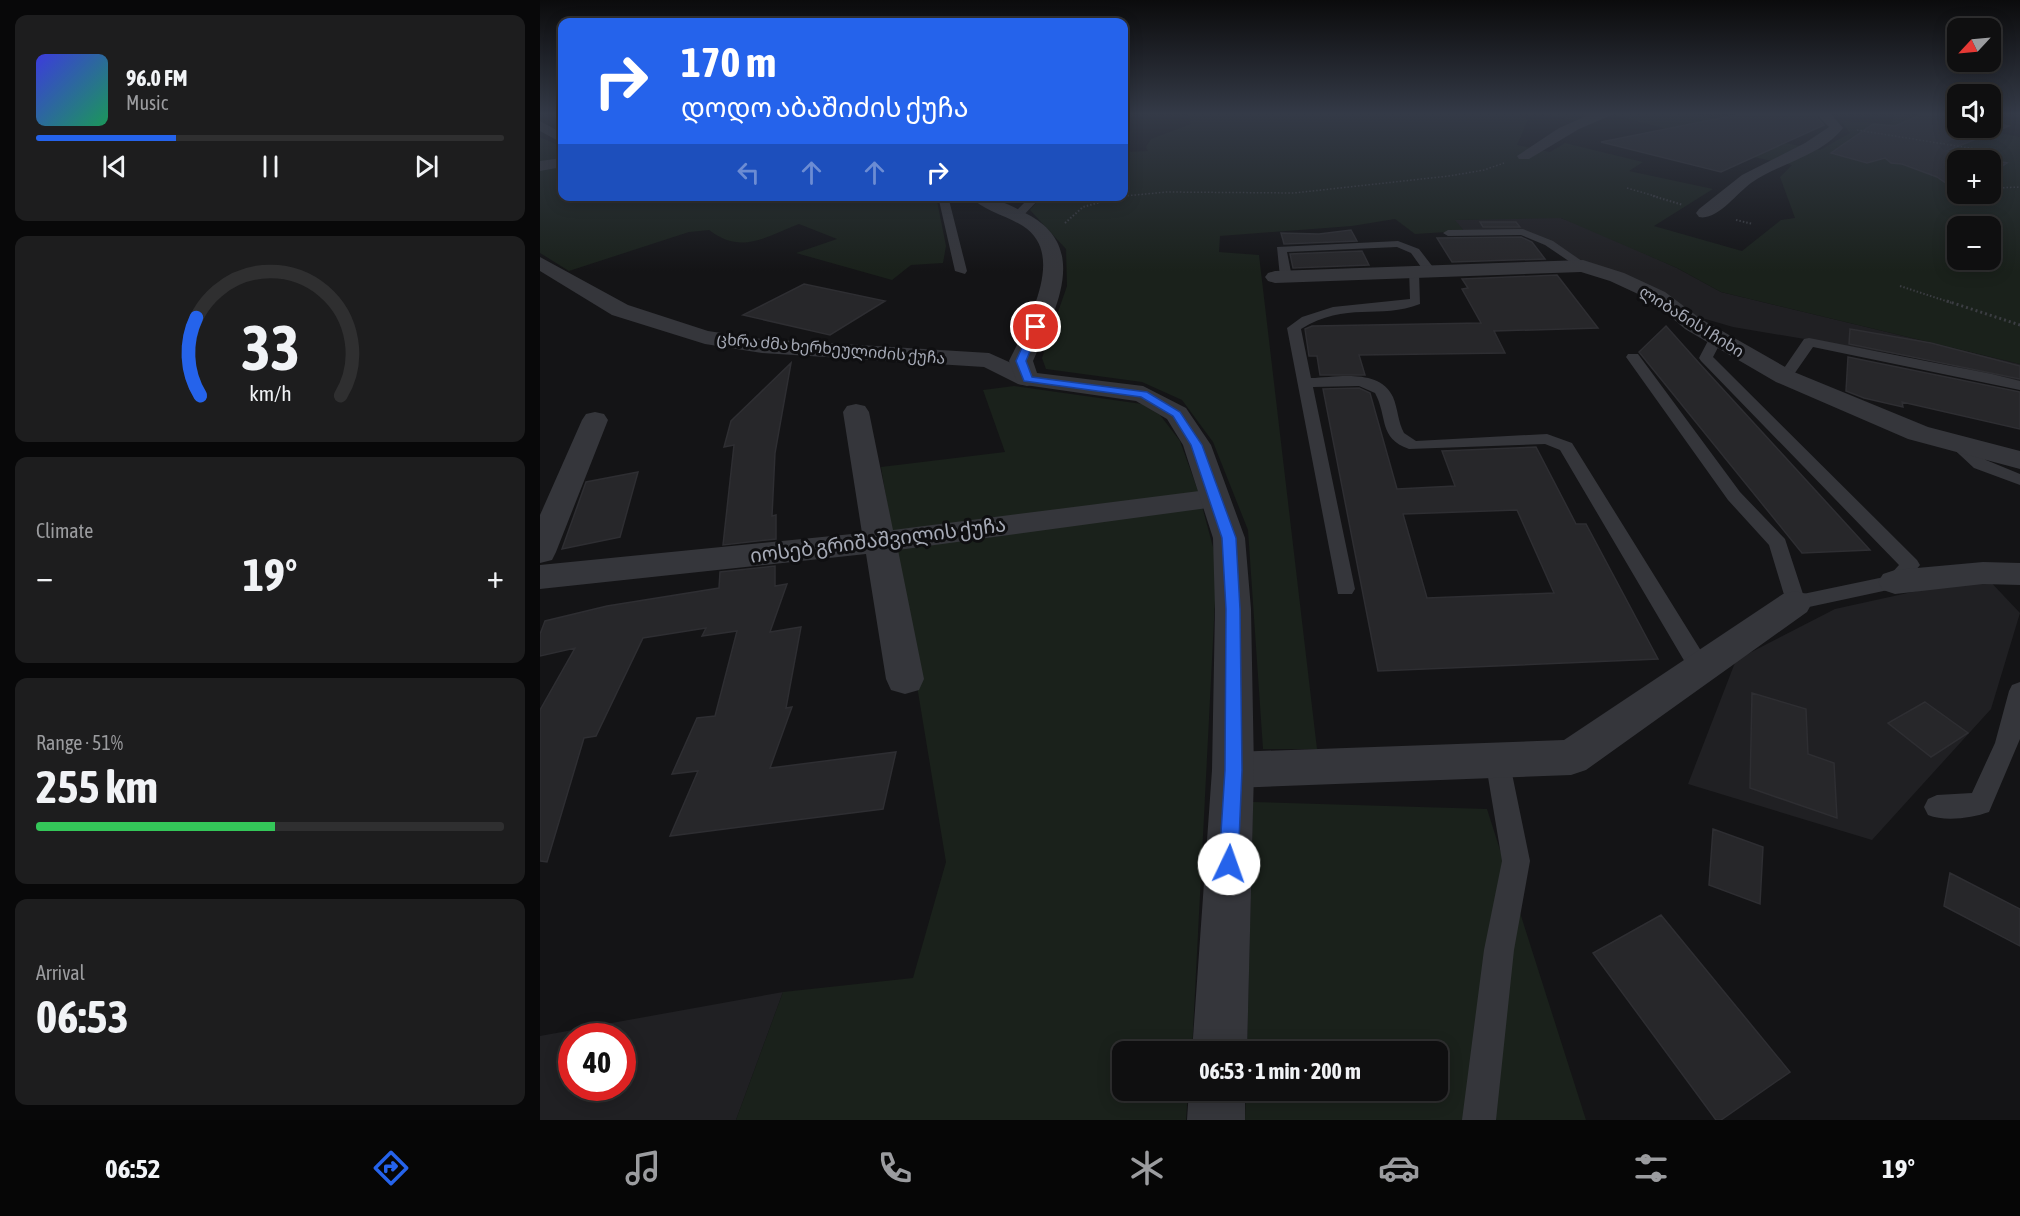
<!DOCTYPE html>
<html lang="en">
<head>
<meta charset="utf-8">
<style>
  :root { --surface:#0f0f10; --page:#1d1d1e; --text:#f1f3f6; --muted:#9b9c9f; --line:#2f2f30; --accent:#2563eb }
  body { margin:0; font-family:"Asap Condensed","Noto Sans Georgian",sans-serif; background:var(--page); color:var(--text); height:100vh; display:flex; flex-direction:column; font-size:22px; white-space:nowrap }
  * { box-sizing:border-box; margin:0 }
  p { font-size:20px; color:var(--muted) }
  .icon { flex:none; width:33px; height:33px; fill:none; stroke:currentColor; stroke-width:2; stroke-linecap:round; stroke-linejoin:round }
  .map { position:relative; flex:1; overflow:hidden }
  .sheet { display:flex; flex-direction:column; gap:15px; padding:15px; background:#080809; width:540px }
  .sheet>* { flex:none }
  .guide { position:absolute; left:18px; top:18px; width:570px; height:183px; border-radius:12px; box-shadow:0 3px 15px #0003,0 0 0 2px var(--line); background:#2563eb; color:#fff; overflow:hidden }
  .needle { width:39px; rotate:244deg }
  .tools { position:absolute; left:1407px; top:18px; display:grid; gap:12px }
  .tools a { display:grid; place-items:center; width:54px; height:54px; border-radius:12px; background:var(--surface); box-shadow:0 3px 15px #0003,0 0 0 2px var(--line); font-size:30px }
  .speed { position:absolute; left:18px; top:1023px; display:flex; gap:12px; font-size:30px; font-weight:700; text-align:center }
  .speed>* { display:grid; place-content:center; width:78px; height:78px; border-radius:50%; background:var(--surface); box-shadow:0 3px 15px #0003,0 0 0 2px var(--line); line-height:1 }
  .speed .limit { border:9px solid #d22; background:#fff; color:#111 }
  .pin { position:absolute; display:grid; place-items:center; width:51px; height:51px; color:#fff; margin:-26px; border:3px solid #fff; border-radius:50%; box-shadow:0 2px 6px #0007 }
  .me { position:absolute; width:66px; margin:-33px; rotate:3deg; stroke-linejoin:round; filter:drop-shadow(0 0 4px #0008) }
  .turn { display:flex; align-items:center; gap:21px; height:126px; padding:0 24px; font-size:27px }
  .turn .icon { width:78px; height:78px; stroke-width:2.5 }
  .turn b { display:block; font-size:42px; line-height:51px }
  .lanes { display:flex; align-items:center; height:57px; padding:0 24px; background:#0003; justify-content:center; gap:30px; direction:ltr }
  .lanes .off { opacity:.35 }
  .big { font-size:45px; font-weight:700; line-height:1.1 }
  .sheet .widget { flex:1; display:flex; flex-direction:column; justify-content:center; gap:9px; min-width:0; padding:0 21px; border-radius:12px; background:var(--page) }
  .sheet .dial { align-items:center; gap:0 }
  .dial svg { height:156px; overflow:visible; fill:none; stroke:var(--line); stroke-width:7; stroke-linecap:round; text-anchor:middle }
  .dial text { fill:var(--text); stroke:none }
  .song { display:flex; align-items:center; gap:18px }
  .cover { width:72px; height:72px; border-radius:9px; background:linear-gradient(135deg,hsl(240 70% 55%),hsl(150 70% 35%)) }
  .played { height:6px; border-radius:3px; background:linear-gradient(90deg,var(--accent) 30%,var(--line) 30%) }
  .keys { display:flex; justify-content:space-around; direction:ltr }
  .heat { display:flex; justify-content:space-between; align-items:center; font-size:33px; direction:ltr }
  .charge { height:9px; border-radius:4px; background:linear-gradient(90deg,#34c759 51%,var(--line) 0) }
  .trip { position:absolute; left:572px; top:1041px; width:336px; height:60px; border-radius:12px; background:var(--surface); box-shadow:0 3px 15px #0003,0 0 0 2px var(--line); font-weight:700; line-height:60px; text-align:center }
  .menu { display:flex; height:96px; justify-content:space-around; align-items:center; background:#060606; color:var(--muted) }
  .menu .icon { width:42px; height:42px }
  .menu .on { color:var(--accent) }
  .menu b { font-size:27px; color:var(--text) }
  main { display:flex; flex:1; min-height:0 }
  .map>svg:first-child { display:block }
  .built { fill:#202023; fill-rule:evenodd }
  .green { fill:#1a211b; fill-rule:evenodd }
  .building { fill:#27272a; stroke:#2e2e32; stroke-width:1.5; fill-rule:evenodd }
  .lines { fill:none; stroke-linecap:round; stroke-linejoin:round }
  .path-far2 { stroke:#3b3d42; stroke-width:1.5; stroke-dasharray:1.5 2; stroke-linecap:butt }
  .path-far1 { stroke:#3b3d42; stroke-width:2; stroke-dasharray:1.5 2; stroke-linecap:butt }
  .path { stroke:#3b3d42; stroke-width:3; stroke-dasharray:2 3; stroke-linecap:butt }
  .service { fill:#35363b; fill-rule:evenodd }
  .minor { fill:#35363b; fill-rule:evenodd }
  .tertiary { fill:#35363b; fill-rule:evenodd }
  .route { fill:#2563eb; stroke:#184099; stroke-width:1.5 }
  .labels { text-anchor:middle; stroke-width:6; stroke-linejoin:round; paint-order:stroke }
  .far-street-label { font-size:16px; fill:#a6aab6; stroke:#0f0f11 }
  .street-label { font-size:20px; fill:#a6aab6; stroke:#0f0f11 }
</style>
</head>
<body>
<main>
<section class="sheet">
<div class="widget">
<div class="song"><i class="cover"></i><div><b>96.0 FM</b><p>Music</p></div></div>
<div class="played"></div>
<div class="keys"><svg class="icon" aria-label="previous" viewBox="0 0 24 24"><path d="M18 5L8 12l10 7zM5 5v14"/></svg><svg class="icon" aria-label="pause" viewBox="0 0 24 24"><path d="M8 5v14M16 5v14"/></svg><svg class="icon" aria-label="next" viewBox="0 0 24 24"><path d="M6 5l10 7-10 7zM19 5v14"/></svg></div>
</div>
<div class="widget dial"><svg viewBox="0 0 100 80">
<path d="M14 69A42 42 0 1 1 86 69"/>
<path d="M14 69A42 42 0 0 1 12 29" stroke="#2563eb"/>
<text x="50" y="56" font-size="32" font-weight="700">33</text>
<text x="50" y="72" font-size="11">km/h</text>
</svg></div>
<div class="widget"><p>Climate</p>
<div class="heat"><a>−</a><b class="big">19°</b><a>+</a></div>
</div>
<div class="widget"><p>Range · 51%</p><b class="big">255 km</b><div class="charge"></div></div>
<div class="widget"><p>Arrival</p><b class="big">06:53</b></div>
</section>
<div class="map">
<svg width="1480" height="1120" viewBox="0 0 1480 1120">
  <rect width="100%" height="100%" fill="#141416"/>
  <path class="built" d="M991 217 1021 218 1046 227 1137 268 1181 292 1480 364V384L1395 361 1193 327 1145 313 1047 266 983 231H924L914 220Z
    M1445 576 1480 613 1451 709 1332 840 1148 784 1196 660 1295 609Z
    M243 992 196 1120H0V1036ZM32 1036H82V1088H32Z"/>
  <path class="green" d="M650 114H1055L1037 121 1009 115H981L988 120 977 145 1010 152 1025 143 1103 162 1089 171 1173 189 1114 226 1202 251 1241 220 1255 218 1240 177 1252 165 1153 145 1168 140 1070 114H1155L1217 130 1205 135 1280 150 1310 133 1301 121 1351 124 1355 114 1414 123 1418 128H1434L1480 137V364L1181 292 1137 268 1021 218 915 220 924 231 875 234 855 219 812 226 680 236 679 252 719 255 777 749H723L708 530 673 442 642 400 602 382 506 369 502 358 527 286 526 249 490 210 501 197 584 196V152L608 151 606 147 611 139 651 124ZM1418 160H1450V194H1418ZM1418 226H1450V260H1418Z
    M0 137 22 147V161L0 164Z
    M22 166V196H219L254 201 266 196 386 197 388 202 397 201 406 246 403 263 371 265 352 280 256 253 297 239 259 224C225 237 202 255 169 230L149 232 29 271 0 253V169Z
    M474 386 602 404 620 415 640 441 658 491 677 562 652 1051 582 1052V1090L648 1091 646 1120H196L243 992 373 978 406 862 341 467 465 452 443 390Z
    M713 802 947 809 1046 1120H705L706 1091 897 1090V1052L707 1051Z"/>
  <path class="building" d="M1201 114H1274L1284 125 1181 172 1061 142Z
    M1383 114 1418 116V128H1450V122L1469 126 1406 151 1467 163 1450 174V160H1418V185L1410 186 1397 177 1362 164 1351 163 1345 158 1327 163 1291 153 1333 124 1355 126Z
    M940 222H976L980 227H943Z
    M811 230 817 241 744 244 741 233 779 234Z
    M981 237 992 242 1005 259 912 262 897 238Z
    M822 251 829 265 753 268 750 254Z
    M1017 275 1058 328 954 331 965 353 819 355 825 375H780L777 356H769L765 329 772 326 941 323 922 289 928 288 922 279Z
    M264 284 345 301 290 335 203 315Z
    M1126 326 1159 363 1330 550 1262 553 1099 352Z
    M1310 329 1391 343 1480 366V379L1309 344Z
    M1308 357 1480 392V429L1362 402 1363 407 1324 398 1306 391Z
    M251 363 235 453 232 516 236 515V539L183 545 194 445 184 447 191 421Z
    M819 388 830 393 857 489 915 486 902 451 996 447 1036 524H1046L1118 659 838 671 783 389ZM977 510 1014 593 887 598 863 514Z
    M98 472 80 537 22 549 46 482Z
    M235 566V586L247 584 230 632 261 627 246 708 252 707 230 768 356 752 343 809 130 836 158 771 132 774 157 718 175 716 197 631 162 636 166 628 103 638 56 736 44 738 7 862 0 861V710L35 648 0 656V634L5 621 67 606 179 588 180 572Z
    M1212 693 1266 709 1268 754 1294 763 1297 818 1210 788Z
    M1385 702 1428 733 1391 757 1348 723Z
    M1173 829 1223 847 1220 904 1169 885Z
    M1410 873 1480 909V946L1404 906Z
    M1121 915 1250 1072 1181 1120H1176L1053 953Z"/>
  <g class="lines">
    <path class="path-far2" d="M1317 130 1448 151
      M1087 188 1118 197
      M1456 188 1480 187
      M584 196 627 192 754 193 909 176 944 170 964 163
      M574 197 582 196"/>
    <path class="path-far1" d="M1113 196 1143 205
      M1196 220 1213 224
      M525 223 543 207 582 196
      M1360 286 1412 303"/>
    <path class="path" d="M1407 301 1480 325"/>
    <path class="service" d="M398 196H408L427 271 425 274 415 271Z
      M491 196H502L480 219H472V215Z
      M983 229 1013 241 1049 266 1039 268 1005 245 981 235 908 236 903 233 908 230Z
      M858 241 879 249 896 271 894 274H886L871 253 857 247 747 252 752 277 746 281 740 277 737 247Z
      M869 269 879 272 880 304C840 320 806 301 761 329L771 378C797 377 840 368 853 397 858 409 858 422 864 433L876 441 1007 434 1032 443 1168 662 1171 668 1168 674 1160 677 1152 674 1020 450 1005 444 869 449C838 438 848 417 835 393L819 386 773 387 815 589 812 594H798L747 328 762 317 793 307 870 299Z
      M1176 334 1183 338 1173 357 1377 560 1380 565 1362 587 1255 610 1248 608 1229 545 1188 500 1086 357 1088 354H1098L1200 492 1245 539 1263 594 1349 576 1359 565 1161 361 1159 358 1171 335Z
      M1269 338 1452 374 1480 381V390L1273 347 1250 380H1240L1238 377 1240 374 1264 339Z
      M1414 437 1420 439 1446 460 1480 474V485L1434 468 1406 442Z
      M1480 682V739L1449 812C1432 818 1405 822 1388 815L1384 807 1388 799 1397 795 1432 793 1455 743 1469 691 1472 685Z
      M957 748 966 752 969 759 990 861 974 950 956 1120H922L944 950 962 861 945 759 948 752Z"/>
    <path class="minor" d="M1051 114H1074L1039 129 989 159H979L977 156 1019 128Z
      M1276 114H1291L1303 128C1281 156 1240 163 1211 183 1197 193 1177 221 1159 217L1156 213 1159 209 1202 175 1265 143 1289 127Z
      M22 158V167L0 171V161Z
      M0 257 88 305 168 331 222 339 449 353 496 374 499 379 496 384 487 386 478 384 444 367 222 353 165 344 72 315 0 271Z
      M1043 260 1084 273 1125 292 1161 319 1254 372 1388 427 1480 451V469L1368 439 1236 382 1145 329 1111 300 1070 281 1041 272 735 283 728 281 725 277 728 273 735 271Z
      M316 404 325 406 329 412 353 530 675 489 686 491 690 498 686 505 675 507 358 550 384 679 379 690 365 694 351 690 346 679 326 554 0 589V565L322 533 303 412 307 406Z
      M55 412 64 414 68 420 16 552 12 560 0 563V515L42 420 46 414Z
      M1443 562 1480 563V585L1443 584 1355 594 1343 590 1338 582 1343 574 1355 570Z
      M1255 591 1267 594 1272 603 1267 612 1046 770 1031 775 693 788 678 783 672 770 678 757 693 752 1024 740 1243 594Z"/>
    <path class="tertiary" d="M0 121 22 133V143L0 131Z
      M430 196C452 196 467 203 487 214 551 247 515 311 493 361L497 373 603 386 646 408 671 445 705 538 711 609 714 770 707 1052H652L672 770 675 609 673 538 643 445 627 419 596 401 478 384 469 361C486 325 528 255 483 226 467 216 442 210 430 196Z
      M649 1090H705V1120H647Z"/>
  </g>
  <linearGradient id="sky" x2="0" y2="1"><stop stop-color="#0b0b0c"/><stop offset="0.42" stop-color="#343a47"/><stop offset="1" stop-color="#343a47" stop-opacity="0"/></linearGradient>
  <rect width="1480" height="271" fill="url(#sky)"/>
  <path class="route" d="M496 324 500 327 486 361 492 377 607 392 640 412 662 445 696 538 700 609 702 770 698 864 696 870 689 873 682 870 679 864 685 770 686 609 682 538 651 445 633 416 601 397 484 381 476 361 491 327Z"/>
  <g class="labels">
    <g class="far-street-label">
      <text transform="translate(1152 321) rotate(32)" y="6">ლიბანის I ჩიხი</text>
      <text transform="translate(291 348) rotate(5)" y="6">ცხრა ძმა ხერხეულიძის ქუჩა</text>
    </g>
    <g class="street-label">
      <text transform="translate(338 540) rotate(-7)" y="7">იოსებ გრიშაშვილის ქუჩა</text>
    </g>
  </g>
</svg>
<div class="tools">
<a><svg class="needle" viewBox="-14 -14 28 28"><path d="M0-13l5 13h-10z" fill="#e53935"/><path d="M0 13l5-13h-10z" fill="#9b9c9f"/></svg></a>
<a><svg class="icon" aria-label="sound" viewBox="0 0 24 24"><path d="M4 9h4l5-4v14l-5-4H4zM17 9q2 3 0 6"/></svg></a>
<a>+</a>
<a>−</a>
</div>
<div class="speed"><div class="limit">40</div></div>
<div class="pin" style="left:496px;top:327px;background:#d93025"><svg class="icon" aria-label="arrive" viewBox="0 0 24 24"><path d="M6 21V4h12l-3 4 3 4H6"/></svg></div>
<svg class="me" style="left:689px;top:864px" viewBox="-20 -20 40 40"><circle r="19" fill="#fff"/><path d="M0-13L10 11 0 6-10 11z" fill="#2563eb"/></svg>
<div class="trip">06:53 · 1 min · 200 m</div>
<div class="guide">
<div class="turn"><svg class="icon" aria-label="right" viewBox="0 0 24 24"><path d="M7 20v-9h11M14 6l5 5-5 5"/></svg><div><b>170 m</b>დოდო აბაშიძის ქუჩა</div></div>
<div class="lanes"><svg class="icon off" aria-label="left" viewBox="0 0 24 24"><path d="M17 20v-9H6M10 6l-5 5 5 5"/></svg><svg class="icon off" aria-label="ahead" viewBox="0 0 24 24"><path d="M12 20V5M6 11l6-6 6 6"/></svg><svg class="icon off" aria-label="ahead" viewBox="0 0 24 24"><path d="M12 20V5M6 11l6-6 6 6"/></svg><svg class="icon" aria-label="right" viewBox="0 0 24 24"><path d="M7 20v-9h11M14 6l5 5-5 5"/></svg></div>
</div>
</div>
</main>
<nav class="menu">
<b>06:52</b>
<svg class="icon on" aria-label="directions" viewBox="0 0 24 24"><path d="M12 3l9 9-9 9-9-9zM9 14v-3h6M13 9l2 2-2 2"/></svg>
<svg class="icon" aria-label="music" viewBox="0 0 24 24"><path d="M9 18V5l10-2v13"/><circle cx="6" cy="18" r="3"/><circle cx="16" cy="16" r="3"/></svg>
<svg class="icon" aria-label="phone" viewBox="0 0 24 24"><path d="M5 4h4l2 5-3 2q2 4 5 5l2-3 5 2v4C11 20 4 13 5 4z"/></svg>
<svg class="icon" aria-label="climate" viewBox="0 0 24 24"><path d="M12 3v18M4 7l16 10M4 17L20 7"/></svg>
<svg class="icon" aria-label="car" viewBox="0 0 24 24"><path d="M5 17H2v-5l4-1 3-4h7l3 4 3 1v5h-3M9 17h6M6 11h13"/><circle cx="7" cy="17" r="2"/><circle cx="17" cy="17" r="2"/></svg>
<svg class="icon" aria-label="filters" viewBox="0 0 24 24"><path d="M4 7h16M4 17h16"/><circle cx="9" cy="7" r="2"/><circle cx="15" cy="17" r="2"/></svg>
<b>19°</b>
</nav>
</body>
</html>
